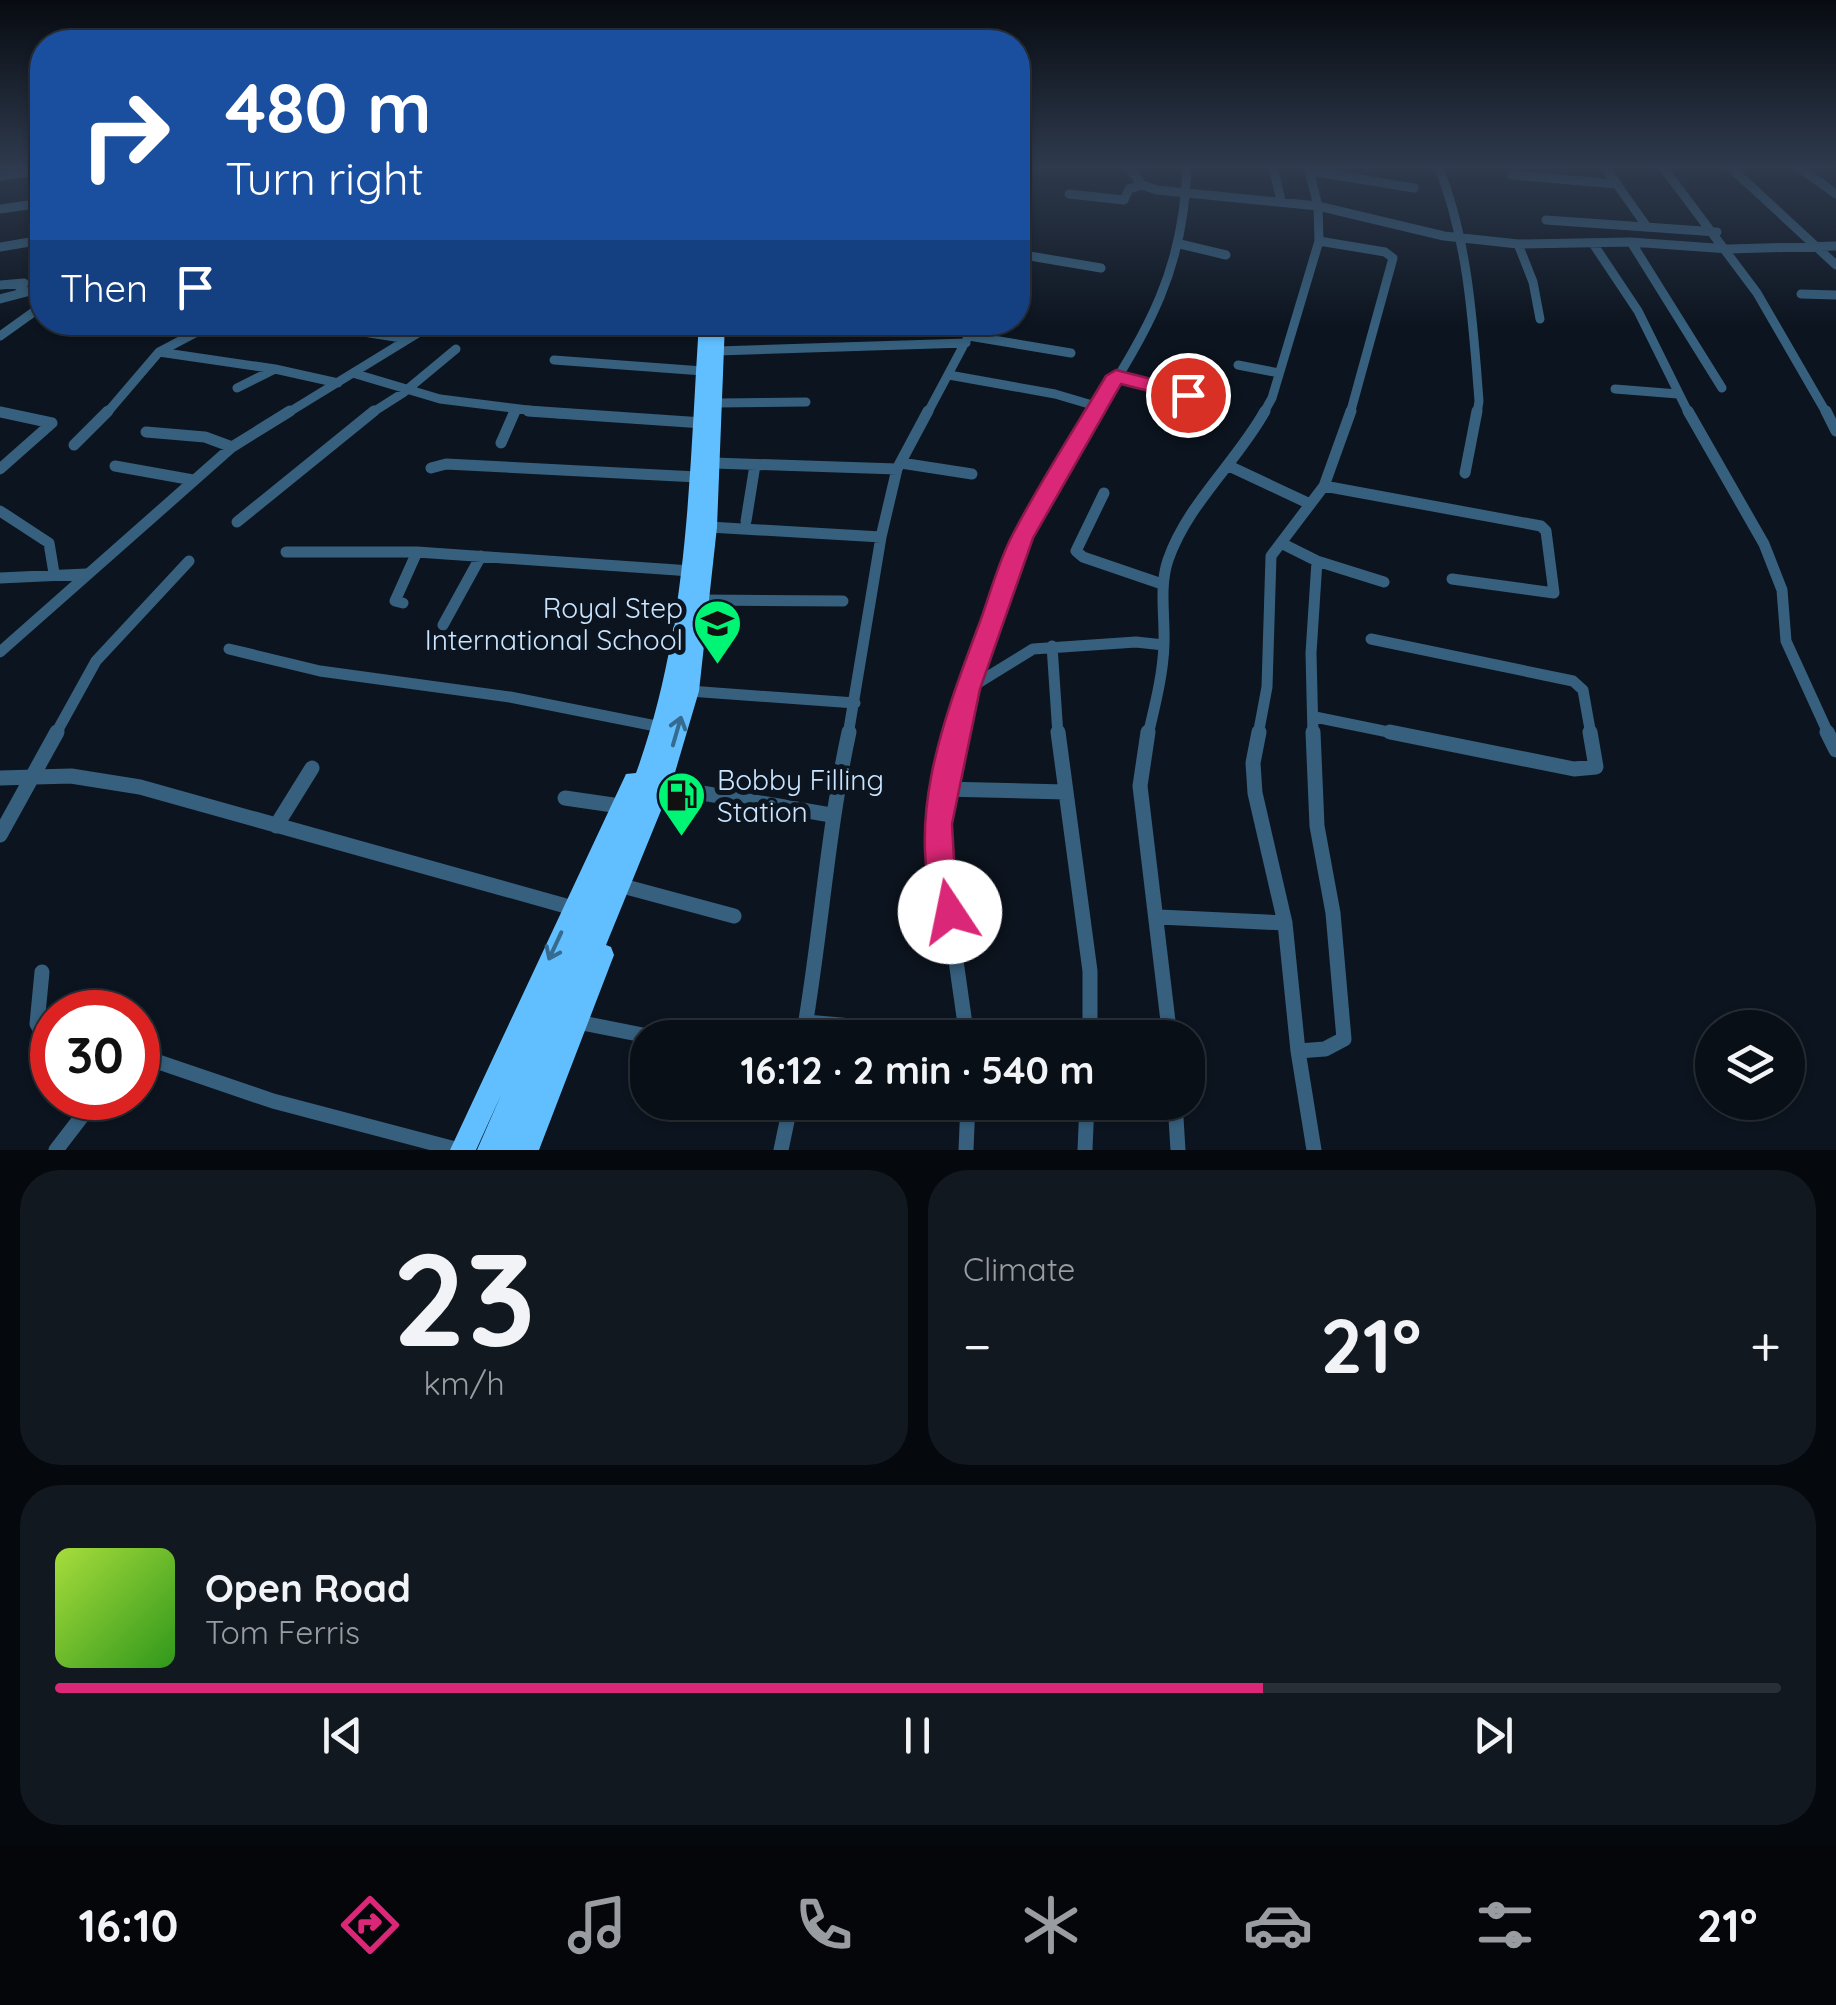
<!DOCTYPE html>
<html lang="en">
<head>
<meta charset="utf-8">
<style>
  :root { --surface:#090f17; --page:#121820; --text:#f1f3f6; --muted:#999ca1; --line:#292f36; --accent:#db2777 }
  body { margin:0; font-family:Quicksand,sans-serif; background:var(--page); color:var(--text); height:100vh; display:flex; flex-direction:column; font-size:38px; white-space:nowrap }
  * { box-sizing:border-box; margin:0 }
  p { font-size:32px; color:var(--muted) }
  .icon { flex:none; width:55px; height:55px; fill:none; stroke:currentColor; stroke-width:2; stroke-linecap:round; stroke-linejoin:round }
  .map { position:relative; height:1150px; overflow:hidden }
  .drawer { display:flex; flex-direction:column; gap:20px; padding:20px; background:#05080d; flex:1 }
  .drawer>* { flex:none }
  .top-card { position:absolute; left:30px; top:30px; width:1000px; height:305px; border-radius:40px; box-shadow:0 2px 8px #0004,0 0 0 2px var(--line); background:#1a4fa0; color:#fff; overflow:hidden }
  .fabs { position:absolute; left:1695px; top:1010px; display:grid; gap:20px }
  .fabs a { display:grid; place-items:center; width:110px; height:110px; border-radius:50%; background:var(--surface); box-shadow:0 2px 8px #0004,0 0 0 2px var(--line); font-size:50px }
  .speed { position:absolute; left:30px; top:990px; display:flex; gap:20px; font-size:50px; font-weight:700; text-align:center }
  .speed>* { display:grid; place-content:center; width:130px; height:130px; border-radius:50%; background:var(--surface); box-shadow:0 2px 8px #0004,0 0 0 2px var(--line); line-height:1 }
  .speed .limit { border:15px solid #d22; background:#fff; color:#111 }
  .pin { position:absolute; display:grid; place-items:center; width:85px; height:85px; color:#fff; margin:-42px; border:5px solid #fff; border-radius:50%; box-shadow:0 2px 10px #0007 }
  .me { position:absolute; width:110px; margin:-55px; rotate:349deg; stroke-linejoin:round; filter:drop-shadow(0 0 8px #0008) }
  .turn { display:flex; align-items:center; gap:35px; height:210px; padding:0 30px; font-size:45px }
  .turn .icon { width:130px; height:130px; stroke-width:2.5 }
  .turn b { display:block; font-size:70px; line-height:85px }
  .then { display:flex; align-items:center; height:95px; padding:0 30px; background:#0003; gap:20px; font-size:38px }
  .big { font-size:75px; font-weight:800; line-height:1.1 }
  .drawer .card { flex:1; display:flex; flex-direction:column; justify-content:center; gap:15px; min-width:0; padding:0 35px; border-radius:40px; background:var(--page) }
  .drawer .dial { align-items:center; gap:0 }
  .dial b { font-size:130px; line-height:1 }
  .song { display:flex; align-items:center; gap:30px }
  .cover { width:120px; height:120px; border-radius:15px; background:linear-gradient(135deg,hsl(80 70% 55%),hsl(110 70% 35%)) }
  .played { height:10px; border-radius:5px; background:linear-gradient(90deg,var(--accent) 70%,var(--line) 70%) }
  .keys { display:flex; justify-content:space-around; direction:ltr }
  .heat { display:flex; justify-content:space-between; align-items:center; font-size:55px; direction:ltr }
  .drawer .tiles { flex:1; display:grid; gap:20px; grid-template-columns:1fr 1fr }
  .card:last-child { grid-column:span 2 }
  .trip { position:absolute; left:630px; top:1020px; width:575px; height:100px; border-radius:40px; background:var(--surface); box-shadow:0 2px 8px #0004,0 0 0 2px var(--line); font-weight:800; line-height:100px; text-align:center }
  .tab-bar { display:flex; height:160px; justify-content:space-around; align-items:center; background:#040609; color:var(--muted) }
  .tab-bar .icon { width:70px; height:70px }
  .tab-bar .selected { color:var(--accent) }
  .tab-bar b { font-size:45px; color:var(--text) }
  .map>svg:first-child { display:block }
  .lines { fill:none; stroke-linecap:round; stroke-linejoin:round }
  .minor-far2 { stroke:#36607e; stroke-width:9 }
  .minor-far1 { stroke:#36607e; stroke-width:11 }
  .minor { stroke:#36607e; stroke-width:15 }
  .secondary { fill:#61bfff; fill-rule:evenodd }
  .oneway { stroke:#366a8f }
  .route { fill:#db2777; stroke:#8e194d; stroke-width:2.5 }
  .labels { text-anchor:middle; stroke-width:10; stroke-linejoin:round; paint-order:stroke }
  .poi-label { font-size:28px; fill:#cae5ff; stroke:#0c141f; text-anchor:end }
</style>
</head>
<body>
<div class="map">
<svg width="1836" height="1150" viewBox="0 0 1836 1150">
  <rect width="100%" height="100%" fill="#0c141f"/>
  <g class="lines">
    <path class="minor-far2" d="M1128 166 1142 185 1157 190 1318 206 1444 236 1518 244 1631 242 1729 249 1836 246
      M1273 166 1281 201
      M1438 166C1468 239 1473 323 1479 401L1477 414
      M1604 166 1645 224
      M1662 166 1757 293 1827 414
      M1729 166 1836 265
      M1797 166 1836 194
      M1311 171 1414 188
      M1512 175 1617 184
      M0 176 42 170
      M1069 194 1124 200 1129 189 1142 185
      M0 209 42 203
      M1546 220 1717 232
      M1018 229 1023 212 1021 166
      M1319 241 1385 252 1393 258 1350 414
      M1631 242 1722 388
      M1180 244 1226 255
      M1518 244 1533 282 1540 319
      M1594 245 1638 311 1689 414
      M0 247 42 240
      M1018 254 1101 268
      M0 285 24 283 19 293
      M1801 294 1836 295
      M0 299 42 288
      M684 322 706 324
      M306 323 408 339
      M130 328 141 322
      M0 336 42 306
      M969 336 1071 353
      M718 351 966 343
      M159 352 275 369 338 383
      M554 360 703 371
      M1238 365 1279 373
      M356 374 440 399 560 414
      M949 375 1055 394 1099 407
      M1116 376 1188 395
      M237 388 275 369
      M1615 389 1678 394
      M717 403 806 402
      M0 412 9 414
      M106 414 159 352 216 322
      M286 414 436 322
      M370 414 403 393 456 349
      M514 414 516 410
      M927 414 976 322
      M1095 414C1149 328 1184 270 1187 166
      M1263 414 1272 398 1319 241 1318 206 1308 166"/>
    <path class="minor-far1" d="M528 411 703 423
      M1688 411 1764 544 1782 590 1786 641 1829 735
      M1826 411 1836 431
      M0 412 52 423 0 469
      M146 432 205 437 232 447
      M501 443 515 411
      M74 445 108 411
      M714 463 897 469
      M901 463 972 474
      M115 466 193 480
      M1229 466 1310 504
      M431 468 446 464 697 477
      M1465 473 1477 411
      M1324 486 1541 526 1546 531 1554 593 1452 579
      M1104 493 1076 551 1083 557 1162 584
      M0 511 49 543 54 573
      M746 521 755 465
      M237 522 374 411
      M709 527 881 537
      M1281 543 1317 561 1384 582
      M286 552H417L691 571
      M0 578 86 574
      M702 600 843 601
      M403 603 395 601 417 552
      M443 625 481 556
      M1371 639 1573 681 1583 690 1591 735
      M1052 646 1058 735
      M229 649 320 671 510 697 661 727
      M0 652 232 447 290 411
      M968 689 1033 649 1136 642 1164 645
      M689 691 855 703
      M1315 717 1403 735
      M55 735 96 661 189 561
      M848 735 881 537 897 469 928 411
      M953 735 1010 563 1032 516 1096 411
      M1148 735C1155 705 1163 675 1164 644 1165 615 1159 587 1168 560 1188 503 1236 463 1265 411
      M1258 735 1267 687 1271 556 1324 486 1351 411
      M1313 735 1311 653 1317 561"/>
    <path class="minor" d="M954 732 941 797 939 841 967 1038
      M1058 732 1090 971V1038
      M1148 732 1140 786 1170 1038
      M1259 732 1253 763 1255 793 1285 923 1298 1051 1314 1150
      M1390 732 1574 769 1596 767 1590 732
      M1827 732 1836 750
      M0 778 71 776 140 787 573 908
      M661 786 831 815
      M943 789 1065 792
      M565 798 620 806
      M276 826 312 768
      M0 835 57 732
      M630 888 734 916
      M1159 917 1285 923
      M42 972 37 1024 40 1029 52 1026
      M577 1022 658 1038
      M806 1022 967 1036
      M803 1038C821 936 827 833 849 732
      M1298 1051 1325 1049 1344 1039 1333 913 1317 826 1313 732
      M138 1055 273 1101 459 1150
      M1175 1102 1178 1150
      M56 1150 96 1098
      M781 1150 791 1102
      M966 1150 968 1102
      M1085 1150 1087 1102"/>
    <path class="secondary" d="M699 322H725L717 527 699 691 671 786 606 945 611 947 614 955 539 1150H477L501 1095 476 1150H450L626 774 636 773C689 629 689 474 699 322Z"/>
  </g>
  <defs><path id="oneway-shaft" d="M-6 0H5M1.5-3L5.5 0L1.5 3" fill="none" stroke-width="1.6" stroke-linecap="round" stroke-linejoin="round" transform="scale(2.5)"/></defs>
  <g class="oneway">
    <use href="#oneway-shaft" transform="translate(677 731) rotate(-74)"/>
    <use href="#oneway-shaft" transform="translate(555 946) rotate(115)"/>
  </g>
  <linearGradient id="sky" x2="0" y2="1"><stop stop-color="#070b11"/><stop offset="0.51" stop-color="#2e3a4d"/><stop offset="1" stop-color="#2e3a4d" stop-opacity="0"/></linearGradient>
  <rect width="1836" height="327" fill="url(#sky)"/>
  <path class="route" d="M1116 370 1195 390 1197 395 1188 401 1121 384 1033 538 980 689 952 824 954 859 964 912 960 922 950 927 940 922C900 826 947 710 981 619 991 591 999 560 1013 534 1041 480 1075 428 1106 376Z"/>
  <defs>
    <symbol id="school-pin" viewBox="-11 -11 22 30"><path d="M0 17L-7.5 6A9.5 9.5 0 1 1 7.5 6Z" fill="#00f575" stroke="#0c141f"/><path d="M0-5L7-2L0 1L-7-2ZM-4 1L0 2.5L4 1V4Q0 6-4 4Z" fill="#111"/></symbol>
    <symbol id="fuel-pin" viewBox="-11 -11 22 30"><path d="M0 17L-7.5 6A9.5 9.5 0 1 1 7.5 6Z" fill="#00f575" stroke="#0c141f"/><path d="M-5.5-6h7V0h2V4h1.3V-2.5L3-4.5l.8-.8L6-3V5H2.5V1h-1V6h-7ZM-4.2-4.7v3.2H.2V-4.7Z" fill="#111"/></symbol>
  </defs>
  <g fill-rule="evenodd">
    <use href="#school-pin" x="690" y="596" width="55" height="75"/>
    <use href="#fuel-pin" x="654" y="768" width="55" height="75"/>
  </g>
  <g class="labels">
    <g class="poi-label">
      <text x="683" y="618">Royal Step<tspan x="683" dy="32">International School</tspan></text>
      <text x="717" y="790" text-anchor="start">Bobby Filling<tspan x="717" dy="32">Station</tspan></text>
    </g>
  </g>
</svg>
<div class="fabs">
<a><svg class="icon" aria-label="layers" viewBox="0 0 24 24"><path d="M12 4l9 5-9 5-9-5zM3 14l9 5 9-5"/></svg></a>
</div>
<div class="speed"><div class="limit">30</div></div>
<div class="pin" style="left:1188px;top:395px;background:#d93025"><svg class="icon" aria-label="arrive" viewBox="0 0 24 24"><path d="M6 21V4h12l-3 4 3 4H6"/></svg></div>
<svg class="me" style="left:950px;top:912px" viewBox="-20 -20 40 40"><circle r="19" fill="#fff"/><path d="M0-13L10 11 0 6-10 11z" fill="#db2777"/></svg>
<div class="trip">16:12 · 2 min · 540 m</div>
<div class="top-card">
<div class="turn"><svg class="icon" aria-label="right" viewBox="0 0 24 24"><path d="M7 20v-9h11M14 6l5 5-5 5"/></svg><div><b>480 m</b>Turn right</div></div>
<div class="then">Then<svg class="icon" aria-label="arrive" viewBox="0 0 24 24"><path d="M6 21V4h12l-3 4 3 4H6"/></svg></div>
</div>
</div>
<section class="drawer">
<div class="tiles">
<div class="card dial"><b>23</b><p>km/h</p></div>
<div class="card"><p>Climate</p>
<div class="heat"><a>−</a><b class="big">21°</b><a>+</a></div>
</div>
<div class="card">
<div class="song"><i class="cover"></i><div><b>Open Road</b><p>Tom Ferris</p></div></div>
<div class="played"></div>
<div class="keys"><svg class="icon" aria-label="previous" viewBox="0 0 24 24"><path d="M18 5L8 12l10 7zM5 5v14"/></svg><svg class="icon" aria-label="pause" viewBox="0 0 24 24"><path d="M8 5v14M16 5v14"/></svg><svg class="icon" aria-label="next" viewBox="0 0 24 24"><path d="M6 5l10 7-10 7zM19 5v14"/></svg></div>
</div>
</div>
</section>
<nav class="tab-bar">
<b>16:10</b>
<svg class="icon selected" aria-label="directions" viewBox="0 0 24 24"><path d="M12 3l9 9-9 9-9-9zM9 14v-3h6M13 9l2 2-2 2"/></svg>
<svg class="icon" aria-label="music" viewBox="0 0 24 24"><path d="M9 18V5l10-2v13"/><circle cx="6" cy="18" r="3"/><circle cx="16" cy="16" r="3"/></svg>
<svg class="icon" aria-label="phone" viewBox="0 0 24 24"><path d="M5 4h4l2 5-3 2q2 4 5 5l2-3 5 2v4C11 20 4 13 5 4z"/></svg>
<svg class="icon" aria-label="climate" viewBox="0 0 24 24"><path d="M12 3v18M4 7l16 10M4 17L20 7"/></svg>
<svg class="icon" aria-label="car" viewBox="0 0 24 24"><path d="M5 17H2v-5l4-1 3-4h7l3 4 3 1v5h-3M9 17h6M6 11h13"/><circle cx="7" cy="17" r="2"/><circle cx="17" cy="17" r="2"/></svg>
<svg class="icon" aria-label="filters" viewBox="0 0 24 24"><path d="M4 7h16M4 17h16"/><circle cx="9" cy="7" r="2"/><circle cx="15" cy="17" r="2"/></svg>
<b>21°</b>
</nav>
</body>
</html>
